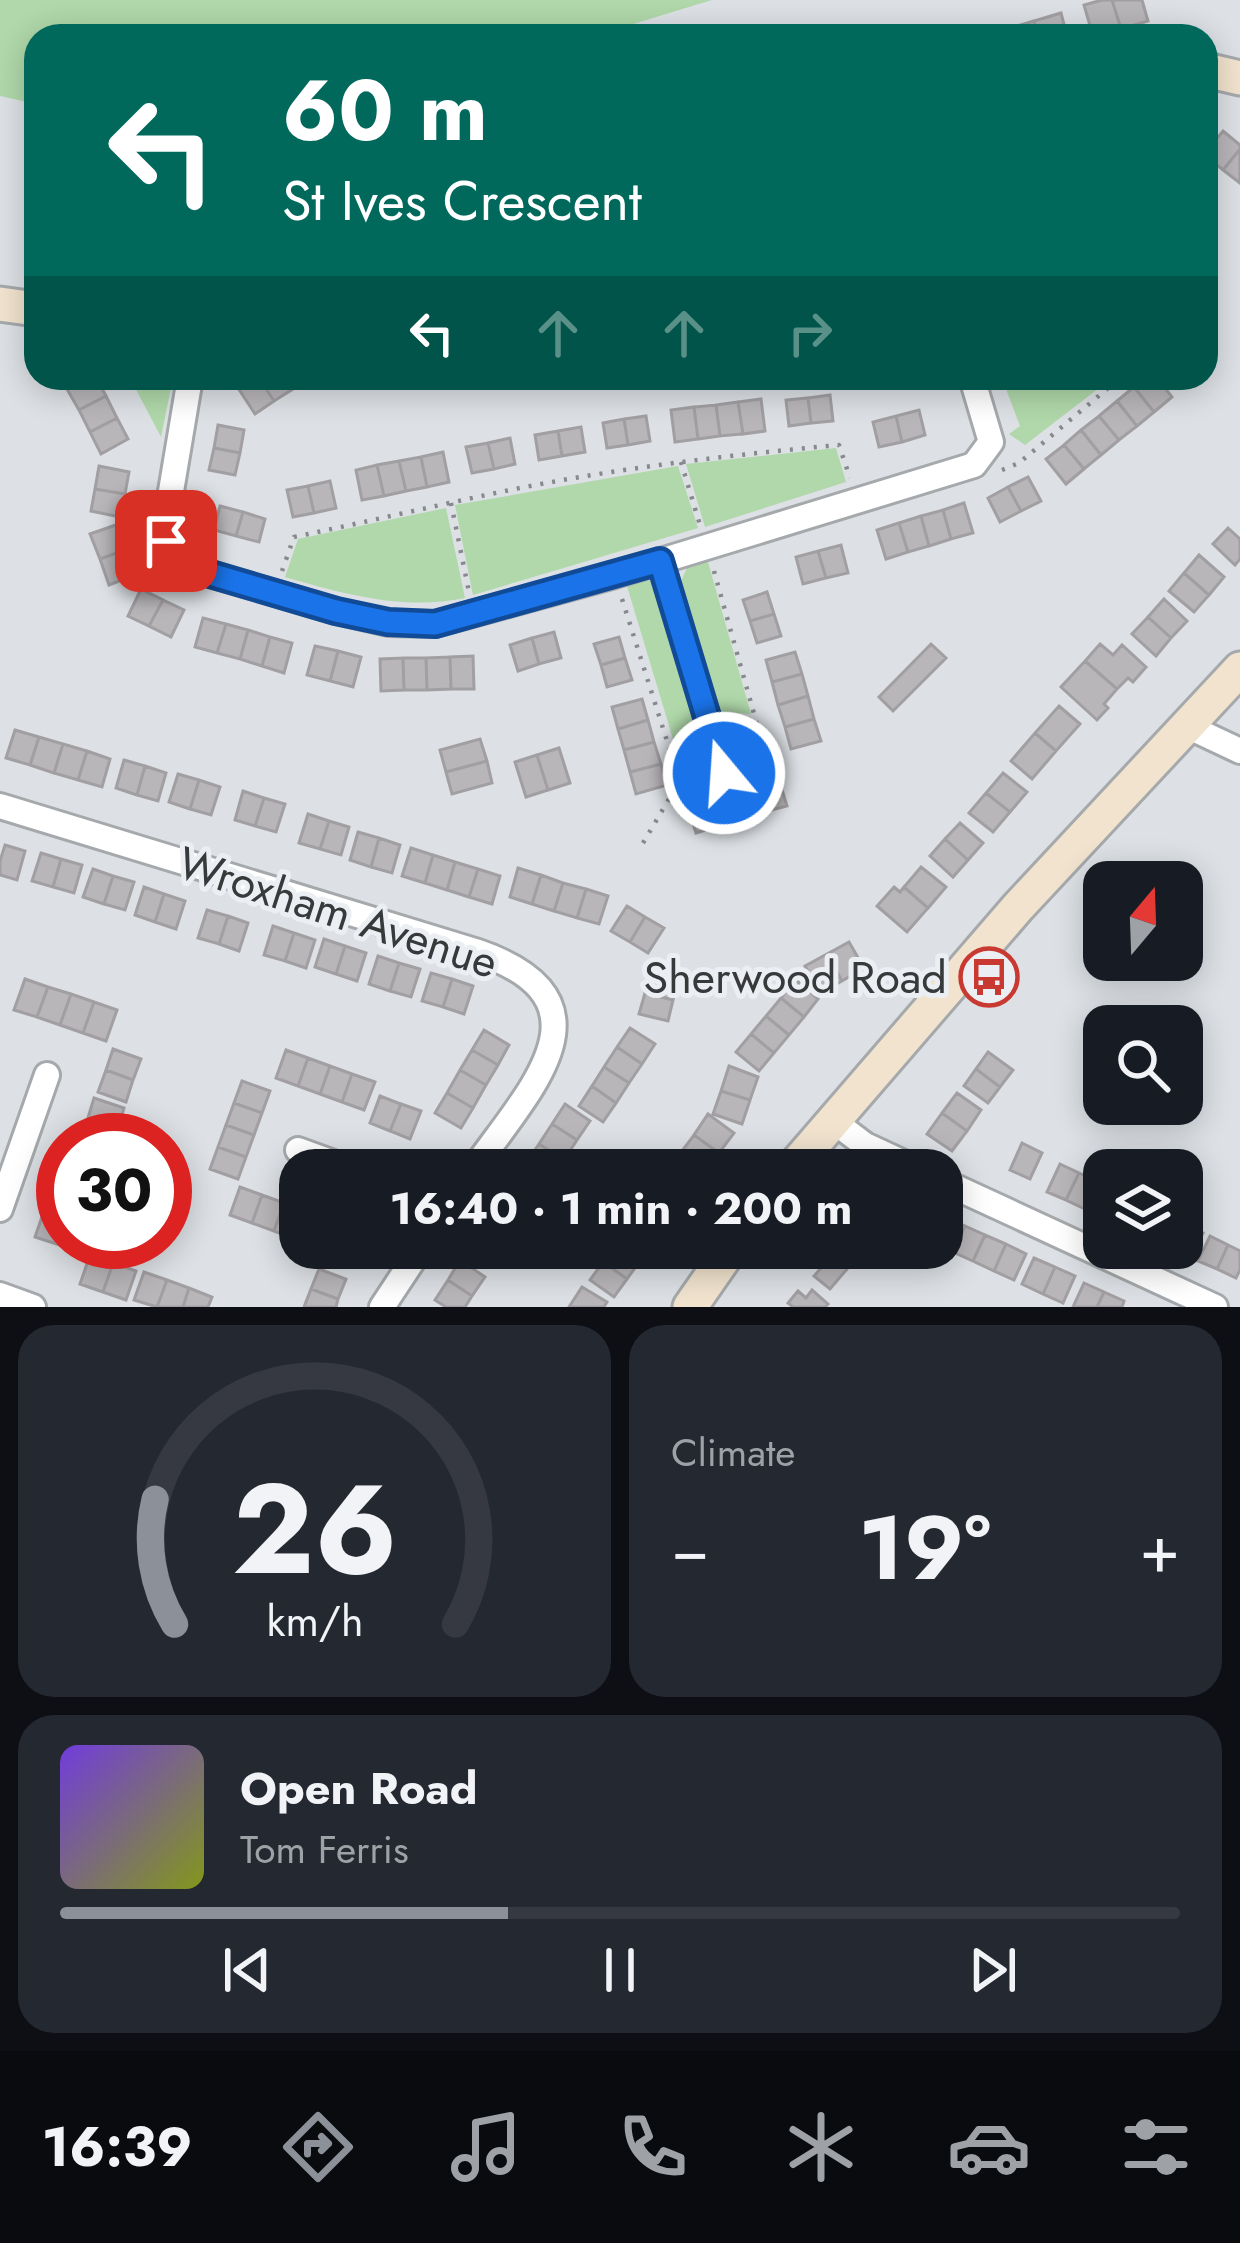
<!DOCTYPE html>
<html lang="en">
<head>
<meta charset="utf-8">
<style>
  :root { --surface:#171b24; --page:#242831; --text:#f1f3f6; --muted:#9ea1a6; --line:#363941; --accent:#8c9099 }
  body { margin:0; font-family:Jost,sans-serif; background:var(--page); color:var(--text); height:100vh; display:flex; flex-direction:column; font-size:45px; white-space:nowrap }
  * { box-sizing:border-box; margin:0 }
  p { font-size:39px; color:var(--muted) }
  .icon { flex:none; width:66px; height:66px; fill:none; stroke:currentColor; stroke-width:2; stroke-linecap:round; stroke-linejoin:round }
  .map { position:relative; height:1307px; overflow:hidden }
  .details { display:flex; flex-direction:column; gap:18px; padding:18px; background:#0d0f14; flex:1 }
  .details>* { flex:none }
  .top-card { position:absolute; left:24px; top:24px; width:1194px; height:366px; border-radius:36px; box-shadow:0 6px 30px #0003; background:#00695c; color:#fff; overflow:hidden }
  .needle { width:78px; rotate:19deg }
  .tools { position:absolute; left:1083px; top:861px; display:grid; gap:24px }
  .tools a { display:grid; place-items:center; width:120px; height:120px; border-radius:24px; background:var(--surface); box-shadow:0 6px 30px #0003; font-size:60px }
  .speed { position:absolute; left:36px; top:1113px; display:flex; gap:24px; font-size:60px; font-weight:700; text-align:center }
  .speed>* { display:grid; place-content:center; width:156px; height:156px; border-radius:50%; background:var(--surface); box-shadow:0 6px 30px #0003; line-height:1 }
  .speed .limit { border:18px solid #d22; background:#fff; color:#111 }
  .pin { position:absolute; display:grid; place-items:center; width:102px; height:102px; color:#fff; margin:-51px; border-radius:24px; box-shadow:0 6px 18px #0006 }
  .me { position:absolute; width:132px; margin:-66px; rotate:342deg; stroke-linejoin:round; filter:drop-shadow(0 0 9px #0008) }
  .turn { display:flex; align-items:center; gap:42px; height:252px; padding:0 60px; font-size:54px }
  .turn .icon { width:156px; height:156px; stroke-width:2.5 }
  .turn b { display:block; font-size:84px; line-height:102px }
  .lanes { display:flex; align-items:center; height:114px; padding:0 60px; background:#0003; justify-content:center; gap:60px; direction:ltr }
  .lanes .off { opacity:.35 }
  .big { font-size:90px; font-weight:700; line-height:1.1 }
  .details .tile { flex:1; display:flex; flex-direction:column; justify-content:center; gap:18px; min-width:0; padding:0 42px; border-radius:36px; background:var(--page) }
  .details .dial { align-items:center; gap:0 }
  .dial svg { height:312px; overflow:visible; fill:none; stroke:var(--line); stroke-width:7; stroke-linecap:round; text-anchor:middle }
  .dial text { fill:var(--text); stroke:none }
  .song { display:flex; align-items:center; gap:36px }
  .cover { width:144px; height:144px; border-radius:18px; background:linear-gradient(135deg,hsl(260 70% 55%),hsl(70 70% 35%)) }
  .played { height:12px; border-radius:6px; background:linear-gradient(90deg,var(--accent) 40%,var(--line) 40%) }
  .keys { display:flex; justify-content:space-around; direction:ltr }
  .heat { display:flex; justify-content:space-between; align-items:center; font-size:66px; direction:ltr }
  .details .tiles { flex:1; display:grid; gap:18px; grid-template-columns:1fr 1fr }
  .tile:last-child { grid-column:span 2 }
  .trip { position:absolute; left:279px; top:1149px; width:684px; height:120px; border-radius:36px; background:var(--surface); box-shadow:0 6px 30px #0003; font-weight:700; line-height:120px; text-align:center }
  .dock { display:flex; height:192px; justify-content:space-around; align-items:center; background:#090b0e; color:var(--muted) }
  .dock .icon { width:84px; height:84px }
  .dock .active { color:var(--accent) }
  .dock b { font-size:54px; color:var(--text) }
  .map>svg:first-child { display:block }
  .green { fill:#b0d8aa }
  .building { fill:#b9b6b9; stroke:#a29fa2; stroke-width:3 }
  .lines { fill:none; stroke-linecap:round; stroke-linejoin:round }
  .street-casing { stroke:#a5a9ac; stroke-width:30 }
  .secondary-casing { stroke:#a5a9ac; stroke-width:39 }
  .path { stroke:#87898c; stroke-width:4.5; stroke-dasharray:3 9; stroke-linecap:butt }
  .street { stroke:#fff; stroke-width:24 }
  .secondary { stroke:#f1e3ce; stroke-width:33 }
  .route-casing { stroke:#114b97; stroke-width:30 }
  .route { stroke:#1a73e8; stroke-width:21 }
  .labels { text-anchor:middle; stroke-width:10; stroke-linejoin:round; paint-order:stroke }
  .street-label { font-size:45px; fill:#38393a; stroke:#ebeef2 }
  .poi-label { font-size:45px; fill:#38393a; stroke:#ebeef2; text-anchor:end }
</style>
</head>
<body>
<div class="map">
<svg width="1240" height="1307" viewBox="0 0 1240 1307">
  <rect width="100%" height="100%" fill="#dde1e5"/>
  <path class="green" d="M0 0H712L594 36H36V104L0 96Z
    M130 378H173L161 437Z
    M993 378H1112L1025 445 1009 434 1020 426 1003 381 993 382Z
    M836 448 846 482 705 527 686 464Z
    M678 466 698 528 473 595 455 505Z
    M446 508 465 598C405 611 343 594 285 577L298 539Z
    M708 562 751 714 720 712 681 590V581L687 568Z
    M648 580 654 582 698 722 684 731 693 753 682 769 627 586Z"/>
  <path class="building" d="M1102 0H1112L1121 29 1093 36 1084 5Z
    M1112 0H1142L1148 21 1121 29Z
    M1061 13 1067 36H1038L1034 21Z
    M1034 21 1038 36H1009L1007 29Z
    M1223 131 1240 145V149L1223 170 1206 156V152Z
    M1240 149V183L1223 170Z
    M28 219H36V247H27Z
    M88 378H96L106 396 79 410 67 389Z
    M253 378H259L274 401 255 414 238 388Z
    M259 378H286L293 389 274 401Z
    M1145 378H1157L1172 397 1154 412 1134 387Z
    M1134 387 1154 412 1137 426 1117 401Z
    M830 395 833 421 811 423 808 398Z
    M106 396 117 418 90 432 79 410Z
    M808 398 811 423 789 426 786 400Z
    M761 399 765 431 743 434 738 402Z
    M1117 401 1137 426 1119 440 1099 416Z
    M738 402 743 434 720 436 716 405Z
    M716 405 720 436 698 439 694 407Z
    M694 407 698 439 675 442 671 410Z
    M919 410 925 435 902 442 896 416Z
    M646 416 650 441 628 445 624 419Z
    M896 416 902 442 879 447 873 422Z
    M1099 416 1119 440 1101 455 1081 430Z
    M117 418 128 439 101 454 90 432Z
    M624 419 628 445 607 448 603 423Z
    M218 425 244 430 240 453 214 448Z
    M581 427 585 452 562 456 558 431Z
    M1081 430 1101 455 1084 469 1064 445Z
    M558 431 562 456 539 460 535 435Z
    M510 438 515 464 494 469 488 443Z
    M488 443 494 469 472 473 466 447Z
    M1064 445 1084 469 1066 484 1046 459Z
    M214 448 240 453 235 475 209 470Z
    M443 452 449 482 427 487 421 457Z
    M421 457 427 487 406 491 399 461Z
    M399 461 406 491 384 496 377 465Z
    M377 465 384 496 362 500 356 470Z
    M99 466 129 472 125 494 95 489Z
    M1028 477 1041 501 1021 511 1008 487Z
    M330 481 336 508 314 513 308 486Z
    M308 486 314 513 293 517 287 490Z
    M1008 487 1021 511 1000 522 988 498Z
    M95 489 125 494 120 517 91 511Z
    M964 503 973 533 951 539 943 510Z
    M220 506 243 512 236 536 214 530Z
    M943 510 951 539 929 546 921 516Z
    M243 512 265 519 259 542 236 536Z
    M921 516 929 546 908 552 899 523Z
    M899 523 908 552 886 559 877 530Z
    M116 525 125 550 100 559 90 534Z
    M1228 528 1240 539V559L1235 565 1213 544Z
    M841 545 848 573 826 578 818 551Z
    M125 550 135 575 109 585 100 559Z
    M818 551 826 578 803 584 796 557Z
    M1199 555 1224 577 1209 595 1184 573Z
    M1184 573 1209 595 1194 612 1169 591Z
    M141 589 163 600 149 626 128 616Z
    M767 592 774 614 750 621 743 600Z
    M1164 599 1187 621 1171 638 1148 617Z
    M163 600 184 610 171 637 149 626Z
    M774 614 781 636 757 643 750 621Z
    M1148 617 1171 638 1156 656 1132 634Z
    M203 618 226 624 217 653 195 647Z
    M226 624 248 630 240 659 217 653Z
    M248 630 270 637 262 666 240 659Z
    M554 632 561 658 539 664 532 638Z
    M270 637 292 643 284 673 262 666Z
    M619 637 625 658 601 665 594 644Z
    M532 638 539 664 518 671 510 645Z
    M931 644 946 658 893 711 879 697Z
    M1100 644 1113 655 1122 645 1146 667 1133 682 1128 678 1117 689 1085 661Z
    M315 646 338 651 330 681 307 675Z
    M338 651 361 657 353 687 330 681Z
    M795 652 802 674 772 682 766 660Z
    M473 656 474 689H451L450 657Z
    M450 657 451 689 427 690 426 658Z
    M403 658 404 690 381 691 380 659Z
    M403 658H426L427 690H404Z
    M625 658 632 680 607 687 601 665Z
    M1085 661 1117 689 1104 704 1108 708 1097 720 1061 687Z
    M802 674 808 696 778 705 772 682Z
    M808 696 814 719 785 727 778 705Z
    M642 699 648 720 618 729 612 707Z
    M1059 706 1080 724 1056 751 1035 733Z
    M814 719 821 741 791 749 785 727Z
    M648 720 654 742 624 750 618 729Z
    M15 730 39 737 30 765 6 758Z
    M1035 733 1056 751 1032 779 1011 761Z
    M39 737 63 744 54 773 30 765Z
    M480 739 487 761 446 772 440 750Z
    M654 742 661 764 630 772 624 750Z
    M63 744 87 751 78 780 54 773Z
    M559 748 570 783 548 790 537 755Z
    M87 751 110 759 102 787 78 780Z
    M537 755 548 790 526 797 515 762Z
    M124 760 145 766 137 795 116 788Z
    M487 761 492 783 452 794 446 772Z
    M661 764 667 785 636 794 630 772Z
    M145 766 166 773 158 801 137 795Z
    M1003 773 1027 792 1010 812 986 793Z
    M178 774 199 780 190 809 169 802Z
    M778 777 787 806 764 812 755 784Z
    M199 780 220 787 211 815 190 809Z
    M755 784 764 812 741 819 732 791Z
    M243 791 264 798 255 826 235 820Z
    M732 791 741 819 718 826 710 798Z
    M986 793 1010 812 993 832 969 813Z
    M264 798 285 804 276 832 255 826Z
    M710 798 718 826 696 833 687 804Z
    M308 814 329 821 320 849 299 843Z
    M329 821 349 827 341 855 320 849Z
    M960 823 983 843 968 860 945 839Z
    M358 832 379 838 371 867 350 860Z
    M379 838 400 845 392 873 371 867Z
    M945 839 968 860 953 877 930 856Z
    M5 845 25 851 17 880 0 875V861Z
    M411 848 433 855 425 883 402 876Z
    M41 853 61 859 53 887 32 881Z
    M433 855 455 862 447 890 425 883Z
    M61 859 82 865 74 893 53 887Z
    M455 862 478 869 469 897 447 890Z
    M921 867 946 887 928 908 904 887Z
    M518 868 541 875 532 904 510 897Z
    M93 869 113 876 104 904 83 897Z
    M478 869 500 876 492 904 469 897Z
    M541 875 563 883 554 911 532 904Z
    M113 876 134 882 125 910 104 904Z
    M563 883 586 889 577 918 554 911Z
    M144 887 164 894 155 922 135 915Z
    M894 887 900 892 904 887 928 908 907 932 877 906Z
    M586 889 608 896 599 924 577 918Z
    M164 894 185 901 176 929 155 922Z
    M627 906 645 917 630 942 611 931Z
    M207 910 228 916 219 944 198 938Z
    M228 916 248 923 239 951 219 944Z
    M645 917 664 928 648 953 630 942Z
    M273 926 294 933 285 961 264 955Z
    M294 933 315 940 306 968 285 961Z
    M324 939 345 946 336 974 315 967Z
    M849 942 864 968 842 981 827 954Z
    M345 946 366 953 357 981 336 974Z
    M827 954 842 981 820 993 805 966Z
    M378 956 399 963 390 991 369 984Z
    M399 963 420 969 411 997 390 991Z
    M650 972 678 978 673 1000 645 993Z
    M431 973 452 979 443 1007 422 1001Z
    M25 979 48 987 37 1017 14 1010Z
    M452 979 473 986 464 1014 443 1007Z
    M796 980 818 999 804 1017 781 998Z
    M48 987 71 994 60 1025 37 1017Z
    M645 993 673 1000 668 1021 639 1014Z
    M71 994 94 1002 83 1033 60 1025Z
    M781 998 804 1017 789 1035 766 1016Z
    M94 1002 117 1010 106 1041 83 1033Z
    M766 1016 789 1035 774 1053 751 1034Z
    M630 1028 655 1044 642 1064 617 1047Z
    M484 1030 509 1045 498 1065 472 1050Z
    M751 1034 774 1053 759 1071 736 1052Z
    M617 1047 642 1064 629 1083 604 1067Z
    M113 1049 141 1059 133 1080 106 1070Z
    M286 1050 308 1058 298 1086 276 1078Z
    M472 1050 498 1065 486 1085 460 1070Z
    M988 1052 1013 1070 1000 1087 976 1069Z
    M308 1058 330 1066 320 1094 298 1086Z
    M330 1066 352 1074 342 1102 320 1094Z
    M729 1066 758 1077 750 1100 721 1091Z
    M604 1067 629 1083 616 1103 592 1086Z
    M976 1069 1000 1087 988 1103 964 1086Z
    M106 1070 133 1080 126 1102 98 1092Z
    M460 1070 486 1085 473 1108 447 1093Z
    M352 1074 375 1082 364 1110 342 1102Z
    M242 1081 270 1091 262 1113 234 1103Z
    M592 1086 616 1103 603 1122 579 1106Z
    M721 1091 750 1100 742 1124 713 1114Z
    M447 1093 473 1108 461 1128 435 1113Z
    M957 1093 981 1110 967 1131 942 1113Z
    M380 1096 401 1104 390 1131 370 1123Z
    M94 1098 124 1108 117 1131 87 1121Z
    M234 1103 262 1113 254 1135 226 1125Z
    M401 1104 421 1111 410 1139 390 1131Z
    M565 1104 590 1121 577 1140 552 1124Z
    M942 1113 967 1131 952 1151 927 1134Z
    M708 1114 734 1133 719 1153 694 1135Z
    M87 1121 117 1131 114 1140H81Z
    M552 1124 577 1140 564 1160 539 1144Z
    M226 1125 254 1135 246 1157 218 1147Z
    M694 1135 719 1153 707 1170H699L679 1155Z
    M1022 1143 1042 1153 1030 1179 1010 1170Z
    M539 1144 564 1160 557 1170H537L526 1163Z
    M218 1147 246 1157 238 1179 210 1169Z
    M1060 1164 1079 1173 1066 1200 1047 1192Z
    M1079 1173 1098 1182 1085 1209 1066 1200Z
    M240 1187 262 1195 252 1223 230 1215Z
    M51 1191 63 1195V1221L43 1214Z
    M262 1195 284 1203 274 1231 252 1223Z
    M284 1203 300 1209V1227L296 1239 274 1231Z
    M43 1214 63 1221V1242H67L66 1247 35 1237Z
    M944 1217 965 1226 953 1252 942 1247Z
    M1184 1224 1203 1233 1191 1257 1173 1248H1182Z
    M965 1226 985 1235 973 1261 953 1252Z
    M985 1235 1006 1244 994 1271 973 1261Z
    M1210 1236 1228 1245 1217 1269 1198 1261Z
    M1006 1244 1026 1254 1014 1280 994 1271Z
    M1228 1245 1240 1251V1270L1236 1278 1217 1269Z
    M613 1248H621L640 1261 627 1279 603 1262Z
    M862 1248 847 1269 823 1249 824 1248Z
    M823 1249 847 1269 830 1289 814 1276 822 1267 814 1260Z
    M90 1255 113 1263 103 1292 80 1284Z
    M1034 1258 1055 1267 1043 1294 1022 1284Z
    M460 1260 485 1277 472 1296 448 1280Z
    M603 1262 627 1279 614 1297 590 1280Z
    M113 1263 136 1271 126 1300 103 1292Z
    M1055 1267 1075 1276 1063 1303 1043 1294Z
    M319 1269 346 1279 338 1299 311 1289Z
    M144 1272 167 1280 157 1307 134 1300Z
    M167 1280 189 1288 183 1307H157Z
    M448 1280 472 1296 465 1307H446L435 1300Z
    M1084 1283 1104 1292 1097 1307H1073Z
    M582 1287 607 1302 604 1307H569Z
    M189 1288 212 1297 208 1307H183Z
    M311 1289 338 1299 336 1307H304Z
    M812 1290 828 1304 825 1307H793L788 1303 798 1291 806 1298Z
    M1104 1292 1124 1301 1122 1307H1097Z"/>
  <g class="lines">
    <defs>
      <path id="street" d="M190 378 166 521C167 544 173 553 190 568L336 611 388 623 435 624 615 575 974 465 991 442 972 378
        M660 561 724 773
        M1187 726 1240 751
        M0 806 475 951C622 1000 528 1091 473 1170
        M832 1120 865 1145 919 1170
        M298 1150 353 1170
        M942 1181 1215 1307
        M0 1209 47 1075
        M0 1295 33 1307
        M382 1307 421 1248"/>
      <path id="secondary" d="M1206 70 1240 78
        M0 304 36 309
        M791 1170 1018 907 1240 669
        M690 1307 731 1248"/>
    </defs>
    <use href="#street" class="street-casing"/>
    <use href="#secondary" class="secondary-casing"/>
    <path class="path" d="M681 462 700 525
      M1002 470 1019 463 1120 378
      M451 503 469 592
      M282 571 294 537C366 522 438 505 510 490 619 468 729 455 839 445L850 478
      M714 571 767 760 748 766
      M622 599 680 782 682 785 702 779
      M643 843 695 755"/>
    <use href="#street" class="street"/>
    <use href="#secondary" class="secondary"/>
  </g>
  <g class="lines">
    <defs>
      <path id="route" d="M166 541 176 556 190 568 336 611 388 622 435 624 660 561 724 773"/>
    </defs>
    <use href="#route" class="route-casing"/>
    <use href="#route" class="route"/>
  </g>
  <defs>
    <symbol id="bus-ring" viewBox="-11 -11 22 22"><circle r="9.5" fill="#ebeef2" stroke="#c83a31" stroke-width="1.5"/><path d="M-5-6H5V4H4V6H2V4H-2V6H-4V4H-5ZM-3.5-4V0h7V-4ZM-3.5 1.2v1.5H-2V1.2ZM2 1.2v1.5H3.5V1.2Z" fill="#c83a31"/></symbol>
  </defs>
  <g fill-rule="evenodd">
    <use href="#bus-ring" x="956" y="944" width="66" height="66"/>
  </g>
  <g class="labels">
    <g class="street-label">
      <text transform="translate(338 912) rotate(18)" y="16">Wroxham Avenue</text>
    </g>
    <g class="poi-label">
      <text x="947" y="993">Sherwood Road</text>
    </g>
  </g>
</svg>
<div class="tools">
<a><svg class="needle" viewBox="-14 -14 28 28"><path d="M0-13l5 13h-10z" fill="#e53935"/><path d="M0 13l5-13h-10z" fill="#9ea1a6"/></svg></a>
<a><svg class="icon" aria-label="search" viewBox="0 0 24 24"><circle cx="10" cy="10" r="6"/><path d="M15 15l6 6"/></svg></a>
<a><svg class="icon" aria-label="layers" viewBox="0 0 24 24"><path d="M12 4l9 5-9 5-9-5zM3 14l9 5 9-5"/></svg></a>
</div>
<div class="speed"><div class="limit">30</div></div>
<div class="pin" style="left:166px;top:541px;background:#d93025"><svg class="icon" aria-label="arrive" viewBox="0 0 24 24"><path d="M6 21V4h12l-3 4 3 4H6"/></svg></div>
<svg class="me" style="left:724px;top:773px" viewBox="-20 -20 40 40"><circle r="17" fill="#1a73e8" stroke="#fff" stroke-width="3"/><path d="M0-11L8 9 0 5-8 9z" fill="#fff"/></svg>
<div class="trip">16:40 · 1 min · 200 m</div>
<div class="top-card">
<div class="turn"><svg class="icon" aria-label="left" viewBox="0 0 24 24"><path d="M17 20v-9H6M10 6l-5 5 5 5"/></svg><div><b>60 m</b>St Ives Crescent</div></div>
<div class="lanes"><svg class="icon" aria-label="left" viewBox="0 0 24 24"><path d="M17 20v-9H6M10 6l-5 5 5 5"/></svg><svg class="icon off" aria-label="ahead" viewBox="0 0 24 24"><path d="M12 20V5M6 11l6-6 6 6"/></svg><svg class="icon off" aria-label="ahead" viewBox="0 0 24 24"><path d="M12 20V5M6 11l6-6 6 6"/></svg><svg class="icon off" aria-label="right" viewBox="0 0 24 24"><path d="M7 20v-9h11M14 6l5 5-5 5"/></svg></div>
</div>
</div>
<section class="details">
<div class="tiles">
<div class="tile dial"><svg viewBox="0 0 100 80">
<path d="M14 69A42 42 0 1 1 86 69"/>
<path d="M14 69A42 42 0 0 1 9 37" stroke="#8c9099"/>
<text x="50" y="56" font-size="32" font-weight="700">26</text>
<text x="50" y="72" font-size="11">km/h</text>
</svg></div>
<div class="tile"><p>Climate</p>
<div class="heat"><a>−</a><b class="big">19°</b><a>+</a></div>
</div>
<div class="tile">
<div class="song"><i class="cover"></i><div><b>Open Road</b><p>Tom Ferris</p></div></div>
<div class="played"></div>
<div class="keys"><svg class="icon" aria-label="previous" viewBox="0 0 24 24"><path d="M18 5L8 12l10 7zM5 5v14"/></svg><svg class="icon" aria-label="pause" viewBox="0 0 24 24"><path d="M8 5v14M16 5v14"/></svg><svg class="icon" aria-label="next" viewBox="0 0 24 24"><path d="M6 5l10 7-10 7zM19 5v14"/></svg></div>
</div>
</div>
</section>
<nav class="dock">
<b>16:39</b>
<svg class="icon active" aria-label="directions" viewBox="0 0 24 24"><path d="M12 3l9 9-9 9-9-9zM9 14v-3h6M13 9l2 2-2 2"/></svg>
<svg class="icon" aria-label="music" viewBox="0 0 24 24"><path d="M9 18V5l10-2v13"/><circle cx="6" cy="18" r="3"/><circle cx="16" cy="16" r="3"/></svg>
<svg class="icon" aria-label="phone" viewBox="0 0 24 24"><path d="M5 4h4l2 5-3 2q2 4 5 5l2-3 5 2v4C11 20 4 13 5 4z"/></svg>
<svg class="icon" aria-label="climate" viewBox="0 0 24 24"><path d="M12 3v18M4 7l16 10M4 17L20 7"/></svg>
<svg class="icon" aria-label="car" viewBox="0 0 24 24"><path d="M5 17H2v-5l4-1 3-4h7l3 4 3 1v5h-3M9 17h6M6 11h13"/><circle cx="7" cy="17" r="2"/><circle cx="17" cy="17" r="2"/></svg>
<svg class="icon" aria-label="filters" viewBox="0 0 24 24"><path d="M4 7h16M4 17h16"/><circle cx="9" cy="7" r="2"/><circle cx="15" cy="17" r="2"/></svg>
</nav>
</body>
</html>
